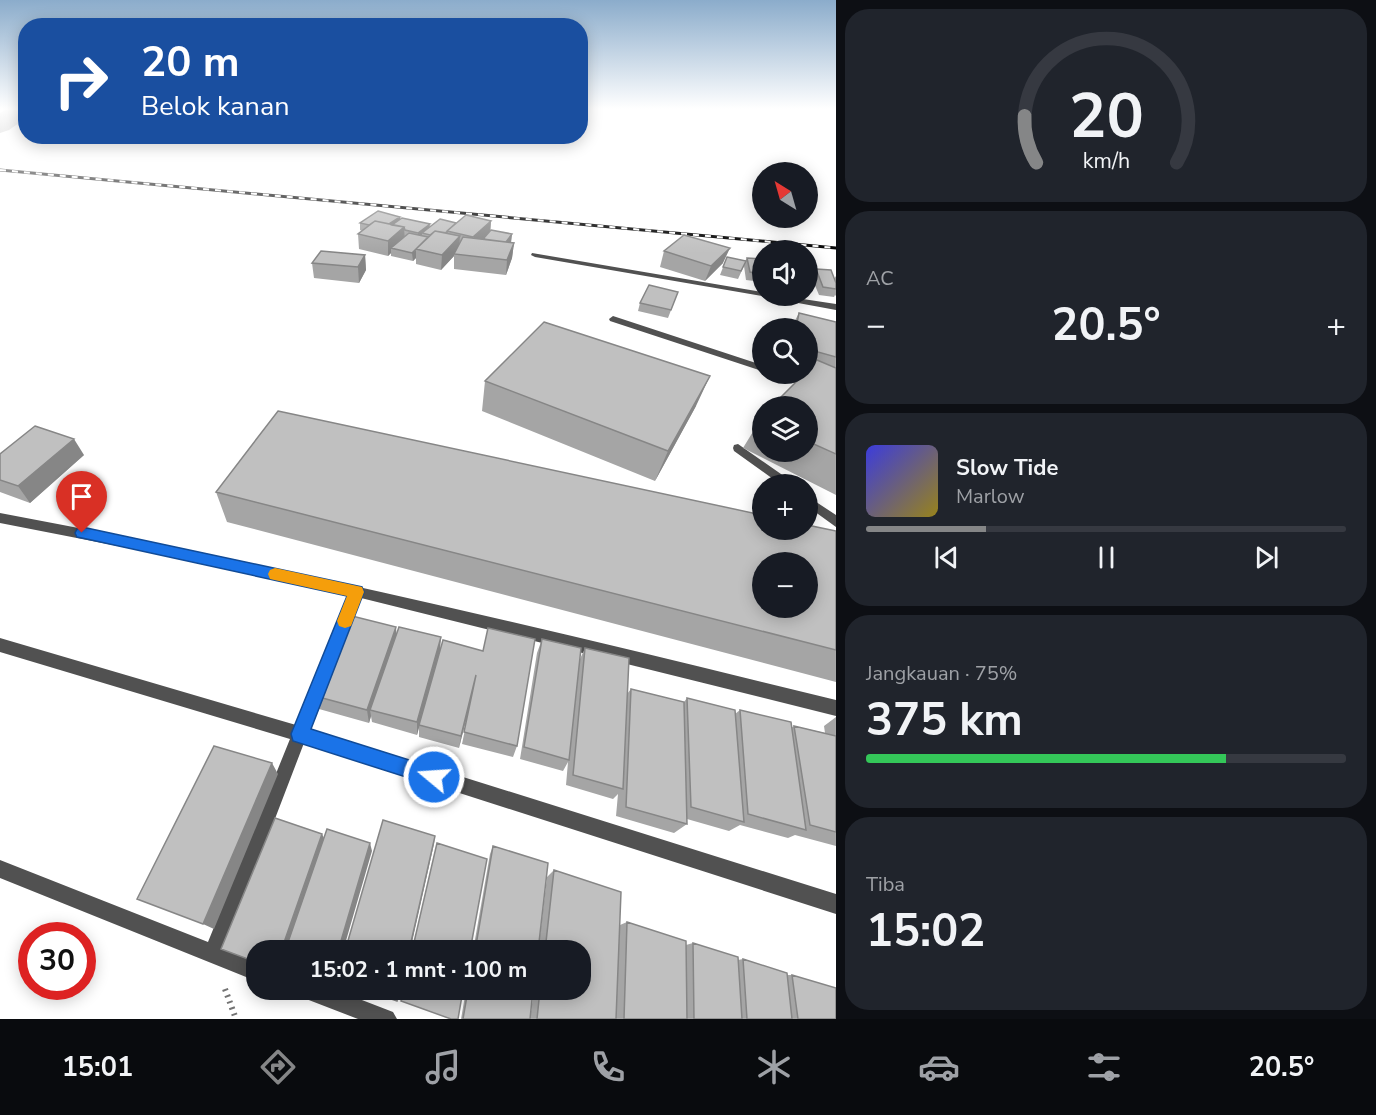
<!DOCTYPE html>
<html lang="id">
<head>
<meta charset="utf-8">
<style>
  :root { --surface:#171b24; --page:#20242c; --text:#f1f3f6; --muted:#9ea1a6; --line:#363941; --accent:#858687 }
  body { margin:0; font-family:"Nunito Sans",sans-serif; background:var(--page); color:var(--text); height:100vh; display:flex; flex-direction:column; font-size:22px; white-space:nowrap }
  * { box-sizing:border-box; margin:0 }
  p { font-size:20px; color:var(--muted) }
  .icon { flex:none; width:33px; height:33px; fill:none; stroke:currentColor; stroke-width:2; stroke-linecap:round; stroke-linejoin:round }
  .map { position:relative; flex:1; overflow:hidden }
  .panel { display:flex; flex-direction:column; gap:9px; padding:9px; background:#0d0f14; width:540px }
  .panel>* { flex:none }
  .hud { position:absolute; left:18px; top:18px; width:570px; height:126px; border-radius:24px; box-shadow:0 3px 15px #0003; background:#1a4fa0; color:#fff; overflow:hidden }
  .needle { width:39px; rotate:323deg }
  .fabs { position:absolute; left:752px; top:162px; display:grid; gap:12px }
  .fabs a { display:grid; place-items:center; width:66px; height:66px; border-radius:50%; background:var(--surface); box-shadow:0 3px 15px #0003; font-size:30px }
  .speed { position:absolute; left:18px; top:922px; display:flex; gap:12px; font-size:30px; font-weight:700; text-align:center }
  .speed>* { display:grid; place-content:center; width:78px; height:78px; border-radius:50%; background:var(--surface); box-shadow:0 3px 15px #0003; line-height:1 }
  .speed .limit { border:9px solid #d22; background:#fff; color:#111 }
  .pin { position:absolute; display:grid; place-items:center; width:51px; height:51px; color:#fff; margin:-62px -26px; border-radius:50% 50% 50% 0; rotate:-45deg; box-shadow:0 0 6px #0007 }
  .pin .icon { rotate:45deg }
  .me { position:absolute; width:66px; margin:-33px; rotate:288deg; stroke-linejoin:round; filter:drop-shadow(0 0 4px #0008) }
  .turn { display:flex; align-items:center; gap:21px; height:126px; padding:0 24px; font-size:27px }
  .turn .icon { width:78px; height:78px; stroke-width:2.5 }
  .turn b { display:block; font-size:42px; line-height:51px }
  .big { font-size:45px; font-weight:700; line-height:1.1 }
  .panel .widget { flex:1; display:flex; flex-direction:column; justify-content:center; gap:9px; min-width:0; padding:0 21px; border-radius:24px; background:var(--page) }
  .panel .dial { align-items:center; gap:0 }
  .dial svg { height:156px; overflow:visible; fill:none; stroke:var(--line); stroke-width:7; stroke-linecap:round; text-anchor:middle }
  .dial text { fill:var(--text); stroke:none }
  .song { display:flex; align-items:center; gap:18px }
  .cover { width:72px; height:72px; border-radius:9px; background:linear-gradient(135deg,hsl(240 70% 55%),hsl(50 70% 35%)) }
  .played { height:6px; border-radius:3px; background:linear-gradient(90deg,var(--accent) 25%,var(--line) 25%) }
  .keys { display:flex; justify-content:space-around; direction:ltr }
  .heat { display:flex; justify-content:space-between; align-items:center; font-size:33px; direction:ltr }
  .charge { height:9px; border-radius:4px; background:linear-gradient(90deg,#34c759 75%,var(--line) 0) }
  .trip { position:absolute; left:246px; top:940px; width:345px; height:60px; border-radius:24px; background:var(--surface); box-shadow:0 3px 15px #0003; font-weight:700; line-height:60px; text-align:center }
  .tabs { display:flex; height:96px; justify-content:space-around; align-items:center; background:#090b0e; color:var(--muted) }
  .tabs .icon { width:42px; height:42px }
  .tabs .current { color:var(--accent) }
  .tabs b { font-size:27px; color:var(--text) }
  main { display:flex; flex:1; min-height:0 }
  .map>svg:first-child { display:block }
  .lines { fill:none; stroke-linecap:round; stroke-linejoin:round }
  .river { fill:#9f9f9f; fill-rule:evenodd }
  .path { stroke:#737373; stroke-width:6; stroke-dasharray:2 4.5; stroke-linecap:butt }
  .lane { fill:#515151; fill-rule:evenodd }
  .street { fill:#515151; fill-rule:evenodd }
  .rail-casing { stroke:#000; stroke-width:3 }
  .rail { stroke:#fff; stroke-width:2; stroke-dasharray:6; stroke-linecap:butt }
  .wall { fill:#a5a5a5 }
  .shaded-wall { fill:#868686 }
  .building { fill:#c0c0c0; stroke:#868686; stroke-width:1.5; fill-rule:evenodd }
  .route { fill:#1a73e8; stroke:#114b97; stroke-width:1.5 }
  .slow { fill:#f59e0b }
</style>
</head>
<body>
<main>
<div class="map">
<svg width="836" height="1019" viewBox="0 0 836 1019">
  <rect width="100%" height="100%" fill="#fff"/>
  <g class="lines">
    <path class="river" d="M5 110H26V118L9 130 0 133V113Z"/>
    <path class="path" d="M225 989 236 1019"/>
    <path class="lane" d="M613 316 762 365V371L610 321 609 319Z
      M773 374H785L836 391V397L774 376Z
      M738 444 791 481 792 484H780L734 451 733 448 734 445Z
      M807 496 836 515V527L807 506Z"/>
    <path class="street" d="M532 253 762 292V296H765H762L535 257 531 255Z
      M767 296H783L836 304V310L771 298Z
      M0 513C281 565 558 632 836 700V716L361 598 342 646 337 647 332 646 330 641 349 595 210 564 0 523Z
      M0 638 296 725 316 677 321 675 326 677 329 682 310 729 836 894V914L304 743 225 949 256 961V981L0 878V860L208 942 290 739 0 652Z
      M298 990H336L393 1012 397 1019H358L301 997Z"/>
    <defs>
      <path id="rail" d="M0 170 836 248"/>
    </defs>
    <use href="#rail" class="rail-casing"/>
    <use href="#rail" class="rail"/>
  </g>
  <path class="wall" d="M400 219 429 227 456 223 491 221 490 231 512 234 511 242 514 243 512 258 506 275 454 269V256L441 270 416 264V258L413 261 391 256V253L388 256 359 249 358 234 362 231 360 230V223Z
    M664 251 723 263 705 281 660 267Z
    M365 255 366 270 359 283 314 278 312 263Z
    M727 257 745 261 747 258 762 259V282L746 280 744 266 738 279 720 275Z
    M807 265 813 274 816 269 834 279 836 276V296L835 295 834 297 819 295 814 283 811 288H807Z
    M678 292 668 318 638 311 640 303Z
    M799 313 836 322V495L743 448 762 417V452H807V406L802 375 796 374H807V328H791Z
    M485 381 696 406 655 481 482 411Z
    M0 454 84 455 30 503 0 492Z
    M216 492 836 531V682L227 522Z
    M396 627V633L440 649 517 746 513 757 462 744 470 705 459 748 419 737V726L417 735 372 722 371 716 369 723 319 709 315 696Z
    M542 639 580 659 585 648 627 694 631 689 684 702 687 698 735 714 740 710 791 728 794 726 825 733 824 726 836 717V846L795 835 788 838 740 825 729 831 687 819V824L674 833 616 816 618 794 613 799 566 785 568 762 563 771 520 759 537 653Z
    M493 846 538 951H473L490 854Z
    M554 870 620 925 627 922 686 945 693 943 738 960 743 959 787 975H792L836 1019H530L534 990H580V951H538L547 877Z
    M466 990H533L530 1019H461Z"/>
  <path class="shaded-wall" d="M400 217V224L382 229Z
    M491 221 490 236 481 244 473 237Z
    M430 224 429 232 422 233V238L418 241V233Z
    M404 227 405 242 391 248V253L388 256V241Z
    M512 234 511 242 502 253 503 246Z
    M460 236 459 251 454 254V256L441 270 442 255Z
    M514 243 512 258 506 275 507 260Z
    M730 248 723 263 705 281 711 266Z
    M416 250V258L413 261 412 253Z
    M365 255 366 270 359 283 358 267Z
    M710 376 696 406 655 481 668 451Z
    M74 439 84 455 30 503 18 486Z
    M396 627 397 642 370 710 371 716 369 723 367 710Z
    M441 637 440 652 417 735V722Z
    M476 675 473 688 459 748 461 736Z
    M272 763 278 774 214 929 203 924Z
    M322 834 326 842 290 951H281Z
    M435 836 434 844 410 951H409Z
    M370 843 372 851 343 951H338Z"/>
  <path class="building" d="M378 211 400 217 389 224 375 221 369 225 360 223Z
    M466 215 491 221 473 237 447 231Z
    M402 218 430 224 418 233 405 230 404 227 392 225Z
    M440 219 456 223 447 231V233L435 231 430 235 422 233Z
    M375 221 404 227 388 241 358 234Z
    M491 230 512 234 506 242 483 239Z
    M435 231 460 236 442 255 416 249Z
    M409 233 428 237 412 253 391 248Z
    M684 235 730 248 711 266 664 251Z
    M463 237 514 243 507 260 454 254Z
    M321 251 365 255 358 267 312 263Z
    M727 257 746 261 741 271 723 267Z
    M747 258 762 259V274L750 272Z
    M807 265H810L816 280 807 279Z
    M816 269 831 270 836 283V289L823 287Z
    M649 285 678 292 671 310 640 303Z
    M799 313 836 322V357L807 349V328H796Z
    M544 322 710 376 668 451 485 381Z
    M817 360 836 368V454L807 441V406H772L804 374H807V370Z
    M278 411 762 515V530H807V525L836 531V650L216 492ZM762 562H807V608H762Z
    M35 426 74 439 18 486 0 480V454Z
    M348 615 396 627 367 710 315 696Z
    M399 627 441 637 417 722 370 710Z
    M488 628 535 639 517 746 464 732 476 675 461 736 419 725 443 640 483 651Z
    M542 639 581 648 569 760 524 747Z
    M585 648 629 658 623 789 573 775Z
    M631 689 684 702 687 824 626 807Z
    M687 698 735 710 744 822 691 807Z
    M740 710 791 722 806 830 748 814Z
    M794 726 836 736V832L810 825Z
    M214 746 272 763 203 924 137 899Z
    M275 818 322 834 281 951H256V962L221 949Z
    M383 820 435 836 409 951H345Z
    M327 829 370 843 338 951H285Z
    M437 843 487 859 470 951H412Z
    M493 846 548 863 538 951H475Z
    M554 870 621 892 616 1019H537L540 990H580V951H545Z
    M627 922 686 941 687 1019H624Z
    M693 943 738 957 742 1019H694Z
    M743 959 787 973 792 1019H747Z
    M792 975 836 988V1019H798Z
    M366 990H400L397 1001Z
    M403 990H463L458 1019H451L401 1001Z
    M468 990H533L530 1019H463Z"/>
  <linearGradient id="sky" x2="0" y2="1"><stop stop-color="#8baccb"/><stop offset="0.43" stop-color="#fff"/><stop offset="1" stop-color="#fff" stop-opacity="0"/></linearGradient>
  <rect width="836" height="253" fill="url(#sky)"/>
  <path class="route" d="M82 527 362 587 364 592 311 729 441 770 443 777 441 783 434 786 293 741 291 734 347 596 82 538 77 537 75 533 77 529Z"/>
  <path class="slow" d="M275 568 362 587 364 592 351 626 345 628 339 626 337 621 347 596 270 579 268 574 270 570Z"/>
</svg>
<div class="fabs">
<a><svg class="needle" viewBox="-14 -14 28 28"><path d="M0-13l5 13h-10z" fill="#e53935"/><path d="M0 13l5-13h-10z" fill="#9ea1a6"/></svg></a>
<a><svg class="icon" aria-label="sound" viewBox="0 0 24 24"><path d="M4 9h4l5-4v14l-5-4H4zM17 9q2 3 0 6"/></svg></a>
<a><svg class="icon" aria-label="search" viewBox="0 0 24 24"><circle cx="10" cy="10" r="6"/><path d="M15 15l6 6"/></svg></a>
<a><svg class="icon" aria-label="layers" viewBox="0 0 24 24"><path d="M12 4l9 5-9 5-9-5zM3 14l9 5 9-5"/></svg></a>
<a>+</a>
<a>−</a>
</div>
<div class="speed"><div class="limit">30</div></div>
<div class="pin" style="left:82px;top:533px;background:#d93025"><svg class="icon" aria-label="arrive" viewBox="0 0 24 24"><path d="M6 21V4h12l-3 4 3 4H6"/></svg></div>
<svg class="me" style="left:434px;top:777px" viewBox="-20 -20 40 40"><circle r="17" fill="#1a73e8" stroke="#fff" stroke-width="3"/><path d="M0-11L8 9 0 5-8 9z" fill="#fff"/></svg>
<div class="trip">15:02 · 1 mnt · 100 m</div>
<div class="hud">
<div class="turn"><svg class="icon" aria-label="right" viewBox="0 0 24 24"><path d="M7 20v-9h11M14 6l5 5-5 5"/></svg><div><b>20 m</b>Belok kanan</div></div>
</div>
</div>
<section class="panel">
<div class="widget dial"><svg viewBox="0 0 100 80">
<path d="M14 69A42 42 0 1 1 86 69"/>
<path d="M14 69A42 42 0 0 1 8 45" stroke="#858687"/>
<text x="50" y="56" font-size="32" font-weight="700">20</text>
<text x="50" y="72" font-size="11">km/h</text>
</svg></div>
<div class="widget"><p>AC</p>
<div class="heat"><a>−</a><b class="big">20.5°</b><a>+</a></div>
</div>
<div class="widget">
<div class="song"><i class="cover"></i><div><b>Slow Tide</b><p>Marlow</p></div></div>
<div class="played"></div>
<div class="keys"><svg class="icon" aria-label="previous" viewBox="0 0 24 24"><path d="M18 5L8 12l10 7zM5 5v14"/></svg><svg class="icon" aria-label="pause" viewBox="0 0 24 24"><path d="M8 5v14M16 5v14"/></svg><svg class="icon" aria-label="next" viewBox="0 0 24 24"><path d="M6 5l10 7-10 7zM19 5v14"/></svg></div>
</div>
<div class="widget"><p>Jangkauan · 75%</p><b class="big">375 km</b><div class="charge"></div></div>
<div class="widget"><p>Tiba</p><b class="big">15:02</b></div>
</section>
</main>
<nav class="tabs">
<b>15:01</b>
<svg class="icon current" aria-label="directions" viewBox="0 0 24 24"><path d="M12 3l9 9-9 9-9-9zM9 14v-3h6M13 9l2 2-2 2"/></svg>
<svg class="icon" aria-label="music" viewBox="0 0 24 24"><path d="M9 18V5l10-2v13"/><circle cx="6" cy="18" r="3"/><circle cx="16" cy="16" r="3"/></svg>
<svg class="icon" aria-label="phone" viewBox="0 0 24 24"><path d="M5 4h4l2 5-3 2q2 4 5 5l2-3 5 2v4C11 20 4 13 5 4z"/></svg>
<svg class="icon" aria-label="climate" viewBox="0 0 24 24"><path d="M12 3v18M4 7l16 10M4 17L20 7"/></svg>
<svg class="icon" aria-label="car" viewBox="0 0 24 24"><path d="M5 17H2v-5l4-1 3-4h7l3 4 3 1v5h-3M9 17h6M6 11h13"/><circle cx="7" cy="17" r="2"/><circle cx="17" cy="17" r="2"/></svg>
<svg class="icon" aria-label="filters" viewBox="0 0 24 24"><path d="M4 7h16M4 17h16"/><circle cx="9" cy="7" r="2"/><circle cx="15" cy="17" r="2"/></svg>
<b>20.5°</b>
</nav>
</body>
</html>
